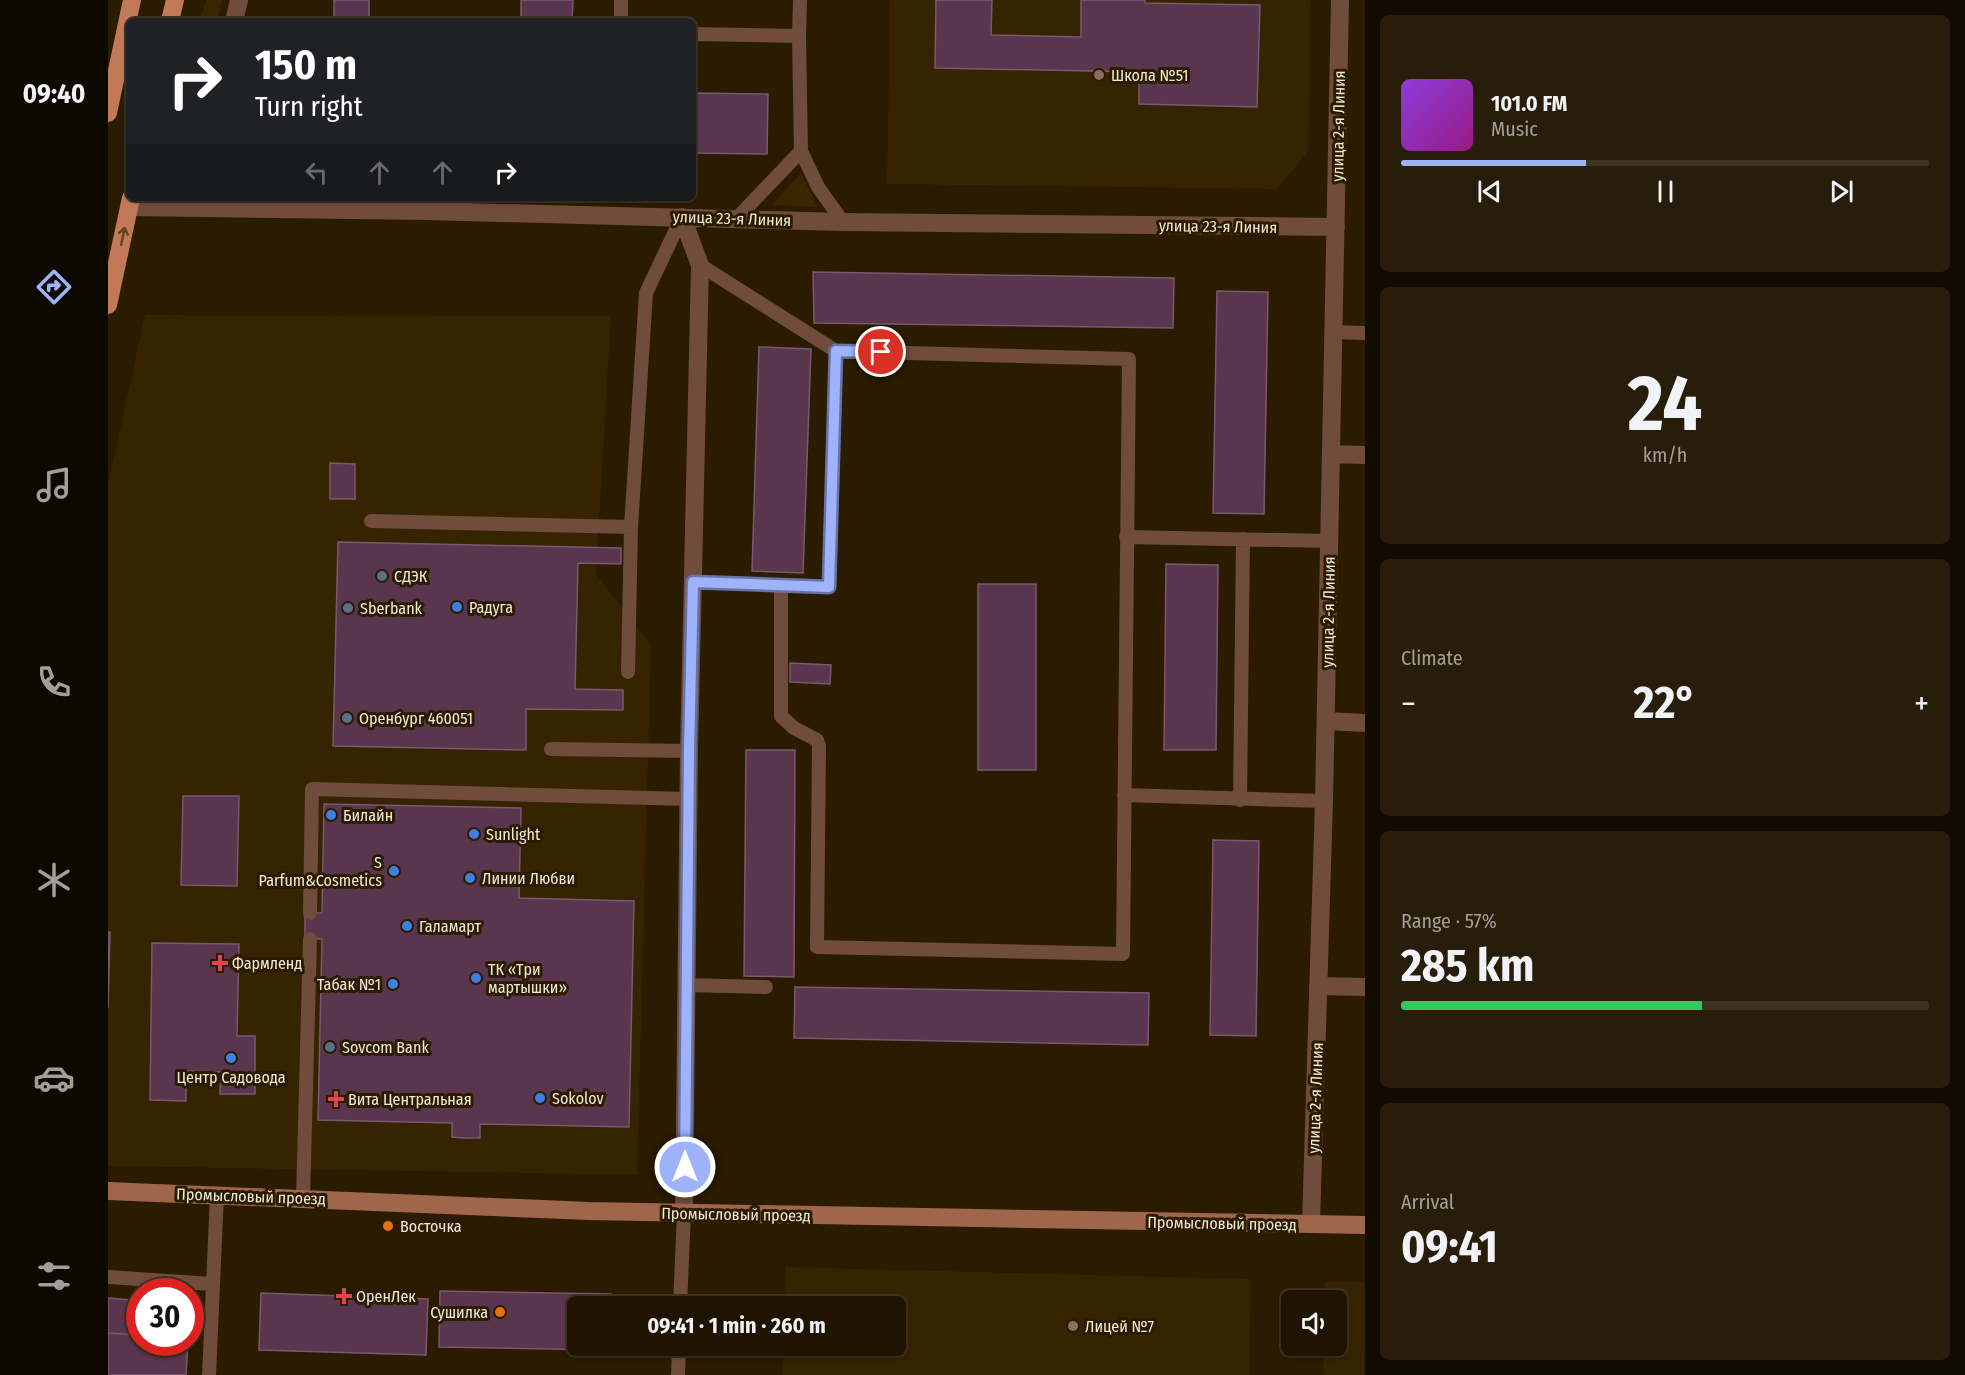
<!DOCTYPE html>
<html lang="en">
<head>
<meta charset="utf-8">
<style>
  :root { --surface:#201401; --page:#281d0b; --text:#f1f3f6; --muted:#a29e99; --line:#3d3323; --accent:#9fb3fd }
  body { margin:0; font-family:"Fira Sans Condensed",sans-serif; background:var(--page); color:var(--text); height:100vh; display:flex; flex-direction:column; font-size:22px; white-space:nowrap }
  * { box-sizing:border-box; margin:0 }
  p { font-size:20px; color:var(--muted) }
  .icon { flex:none; width:33px; height:33px; fill:none; stroke:currentColor; stroke-width:2; stroke-linecap:round; stroke-linejoin:round }
  .map { position:relative; flex:1; overflow:hidden }
  .details { display:flex; flex-direction:column; gap:15px; padding:15px; background:#120b01; width:600px }
  .details>* { flex:none }
  .banner { position:absolute; left:18px; top:18px; width:570px; height:183px; border-radius:9px; box-shadow:0 2px 4px #0004,0 0 0 2px var(--line); background:#202124; color:#fff; overflow:hidden }
  .controls { position:absolute; left:1173px; top:1290px; display:grid; gap:12px }
  .controls a { display:grid; place-items:center; width:66px; height:66px; border-radius:9px; background:var(--surface); box-shadow:0 2px 4px #0004,0 0 0 2px var(--line); font-size:30px }
  .speed { position:absolute; left:18px; top:1278px; display:flex; gap:12px; font-size:30px; font-weight:700; text-align:center }
  .speed>* { display:grid; place-content:center; width:78px; height:78px; border-radius:50%; background:var(--surface); box-shadow:0 2px 4px #0004,0 0 0 2px var(--line); line-height:1 }
  .speed .limit { border:9px solid #d22; background:#fff; color:#111 }
  .pin { position:absolute; display:grid; place-items:center; width:51px; height:51px; color:#fff; margin:-26px; border:3px solid #fff; border-radius:50%; box-shadow:0 2px 6px #0007 }
  .me { position:absolute; width:66px; margin:-33px; rotate:0deg; stroke-linejoin:round; filter:drop-shadow(0 0 4px #0008) }
  .turn { display:flex; align-items:center; gap:21px; height:126px; padding:0 30px; font-size:27px }
  .turn .icon { width:78px; height:78px; stroke-width:2.5 }
  .turn b { display:block; font-size:42px; line-height:51px }
  .lanes { display:flex; align-items:center; height:57px; padding:0 30px; background:#0003; justify-content:center; gap:30px; direction:ltr }
  .lanes .off { opacity:.35 }
  .big { font-size:45px; font-weight:700; line-height:1.1 }
  .details .card { flex:1; display:flex; flex-direction:column; justify-content:center; gap:9px; min-width:0; padding:0 21px; border-radius:9px; background:var(--page) }
  .details .dial { align-items:center; gap:0 }
  .dial b { font-size:78px; line-height:1 }
  .song { display:flex; align-items:center; gap:18px }
  .cover { width:72px; height:72px; border-radius:9px; background:linear-gradient(135deg,hsl(270 70% 55%),hsl(310 70% 35%)) }
  .played { height:6px; border-radius:3px; background:linear-gradient(90deg,var(--accent) 35%,var(--line) 35%) }
  .keys { display:flex; justify-content:space-around; direction:ltr }
  .heat { display:flex; justify-content:space-between; align-items:center; font-size:33px; direction:ltr }
  .charge { height:9px; border-radius:4px; background:linear-gradient(90deg,#34c759 57%,var(--line) 0) }
  .trip { position:absolute; left:459px; top:1296px; width:339px; height:60px; border-radius:9px; background:var(--surface); box-shadow:0 2px 4px #0004,0 0 0 2px var(--line); font-weight:700; line-height:60px; text-align:center }
  main { display:flex; flex:1; min-height:0 }
  .menu { display:flex; flex-direction:column; width:108px; justify-content:space-around; align-items:center; background:#0d0800; color:var(--muted) }
  .menu .icon { width:42px; height:42px }
  .menu .selected { color:var(--accent) }
  .menu b { font-size:27px; color:var(--text) }
  .map>svg:first-child { display:block }
  .built { fill:#362300 }
  .green { fill:#3a2600 }
  .building { fill:#59354e; stroke:#775a6d; stroke-width:1.5 }
  .lines { fill:none; stroke-linecap:round; stroke-linejoin:round }
  .lane { stroke:#704c3c; stroke-width:14 }
  .street { stroke:#704c3c; stroke-width:18 }
  .secondary { stroke:#9f664c; stroke-width:18 }
  .primary { stroke:#c27957; stroke-width:18 }
  .oneway { stroke:#674123 }
  .route-casing { stroke:#6774a4; stroke-width:15 }
  .route { stroke:#9fb3fd; stroke-width:10 }
  .education-dot { fill:#8d6e63; stroke:#2a1b01; stroke-width:2 }
  .service-dot { fill:#5c6f8a; stroke:#2a1b01; stroke-width:2 }
  .shop-dot { fill:#3f7fe0; stroke:#2a1b01; stroke-width:2 }
  .health-dot { fill:#e0444e; stroke:#2a1b01; stroke-width:2 }
  .food-dot { fill:#e8710a; stroke:#2a1b01; stroke-width:2 }
  .labels { text-anchor:middle; stroke-width:6; stroke-linejoin:round; paint-order:stroke }
  .poi-label { font-size:16px; fill:#f3e9da; stroke:#2a1b01; text-anchor:start }
  .street-label { font-size:16px; fill:#f3e9da; stroke:#2a1b01 }
</style>
</head>
<body>
<main>
<nav class="menu">
<b>09:40</b>
<svg class="icon selected" aria-label="directions" viewBox="0 0 24 24"><path d="M12 3l9 9-9 9-9-9zM9 14v-3h6M13 9l2 2-2 2"/></svg>
<svg class="icon" aria-label="music" viewBox="0 0 24 24"><path d="M9 18V5l10-2v13"/><circle cx="6" cy="18" r="3"/><circle cx="16" cy="16" r="3"/></svg>
<svg class="icon" aria-label="phone" viewBox="0 0 24 24"><path d="M5 4h4l2 5-3 2q2 4 5 5l2-3 5 2v4C11 20 4 13 5 4z"/></svg>
<svg class="icon" aria-label="climate" viewBox="0 0 24 24"><path d="M12 3v18M4 7l16 10M4 17L20 7"/></svg>
<svg class="icon" aria-label="car" viewBox="0 0 24 24"><path d="M5 17H2v-5l4-1 3-4h7l3 4 3 1v5h-3M9 17h6M6 11h13"/><circle cx="7" cy="17" r="2"/><circle cx="17" cy="17" r="2"/></svg>
<svg class="icon" aria-label="filters" viewBox="0 0 24 24"><path d="M4 7h16M4 17h16"/><circle cx="9" cy="7" r="2"/><circle cx="15" cy="17" r="2"/></svg>
</nav>
<div class="map">
<svg width="1257" height="1375" viewBox="0 0 1257 1375">
  <rect width="100%" height="100%" fill="#2a1b01"/>
  <path class="built" d="M782 0H1202L1201 150 1169 189 779 184Z
    M37 315 503 316 488 574 543 645 529 1175 0 1166V484Z
    M677 1267 1143 1279 1141 1375H675V1346H788V1306H676Z
    M1217 1282H1257V1375H1215L1216 1346H1228V1300H1217Z"/>
  <path class="green" d="M98 0H114L109 21H92Z
    M693 173 710 207 664 205Z"/>
  <path class="building" d="M226 0H261V21H226Z
    M413 0H465L464 21H413Z
    M828 0H884L883 35 973 37V0H1037V3L1152 5 1149 107 1031 104V72L827 68Z
    M585 93 660 94 659 154 585 153Z
    M705 272 1066 278 1065 328 706 323Z
    M1109 291 1160 292 1156 514 1105 513Z
    M651 347 703 349 695 573 644 571Z
    M222 463 247 464V499H222Z
    M230 542 513 548V564L470 563 467 689 515 690V710L418 709V750L225 746Z
    M1058 564 1110 565 1108 750H1056Z
    M870 584H928V770H870Z
    M682 663 723 665 722 684 682 682Z
    M638 750H687L686 977 636 976Z
    M75 796H131L129 886 73 885Z
    M216 804 413 808 411 898 526 901 521 1127 372 1124V1138H356L344 1137V1123L210 1120 214 939 197 938V913H214Z
    M1105 840 1151 841 1148 1036 1102 1035Z
    M0 932H2L0 1008Z
    M44 943 131 944 129 1036H147V1094H112L113 1072 78 1071V1101L42 1100Z
    M687 987 1041 993 1040 1045 686 1038Z
    M332 1291 503 1294V1306H470V1346H502V1350L331 1347Z
    M153 1293 320 1299 318 1355 151 1350Z
    M0 1298 32 1301V1335L0 1333Z
    M590 1304 636 1305V1306H590Z
    M0 1333 32 1335V1342H80L78 1375H0Z
    M589 1346H634V1349L589 1348Z"/>
  <g class="lines">
    <path class="lane" d="M513 0V21
      M585 34 691 36
      M693 151 710 187 735 222
      M629 218 693 151 691 36 692 0
      M1226 332 1257 333
      M263 521 523 527
      M1018 537 1221 541
      M585 582 721 587 728 351 592 265
      M673 585V716L686 728 709 740 711 746 709 947 1015 954 1021 359 728 351
      M520 672 523 527 538 293 574 217
      M443 749 581 751
      M1016 795 1216 801
      M1132 800 1135 539
      M202 913 204 789 580 799
      M578 985 658 987
      M195 1198 202 939
      M0 1277 104 1284
      M572 1306 576 1213
      M101 1375 109 1195
      M570 1375 571 1346"/>
    <path class="street" d="M126 21 131 0
      M21 207 320 211 735 222 1228 227
      M574 217 592 265 581 751 576 1213
      M1223 454 1257 455
      M1218 721 1257 723
      M1210 986 1257 987
      M1203 1224 1216 801 1232 0"/>
    <path class="secondary" d="M0 1191 481 1211 1257 1225"/>
    <path class="primary" d="M62 21 67 0
      M0 113 24 0
      M0 305 23 198"/>
  </g>
  <defs><path id="oneway-shaft" d="M-6 0H5M1.5-3L5.5 0L1.5 3" fill="none" stroke-width="1.6" stroke-linecap="round" stroke-linejoin="round" transform="scale(1.5)"/></defs>
  <use class="oneway" href="#oneway-shaft" transform="translate(15 236) rotate(-78)"/>
  <g class="lines">
    <defs>
      <path id="route" d="M577 1167 581 751 585 582 721 587 728 351 773 352"/>
    </defs>
    <use href="#route" class="route-casing"/>
    <use href="#route" class="route"/>
  </g>
  <g class="education-dot">
    <circle cx="991" cy="75" r="6"/>
    <circle cx="965" cy="1326" r="6"/>
  </g>
  <g class="service-dot">
    <circle cx="274" cy="576" r="6"/>
    <circle cx="240" cy="608" r="6"/>
    <circle cx="239" cy="718" r="6"/>
    <circle cx="222" cy="1047" r="6"/>
  </g>
  <g class="shop-dot">
    <circle cx="349" cy="607" r="6"/>
    <circle cx="223" cy="815" r="6"/>
    <circle cx="366" cy="834" r="6"/>
    <circle cx="286" cy="871" r="6"/>
    <circle cx="362" cy="878" r="6"/>
    <circle cx="299" cy="926" r="6"/>
    <circle cx="368" cy="978" r="6"/>
    <circle cx="285" cy="984" r="6"/>
    <circle cx="123" cy="1058" r="6"/>
    <circle cx="432" cy="1098" r="6"/>
  </g>
  <g class="health-dot">
    <path d="M109 954h6v6h6v6h-6v6h-6v-6h-6v-6h6z"/>
    <path d="M225 1090h6v6h6v6h-6v6h-6v-6h-6v-6h6z"/>
    <path d="M233 1287h6v6h6v6h-6v6h-6v-6h-6v-6h6z"/>
  </g>
  <g class="food-dot">
    <circle cx="280" cy="1226" r="6"/>
    <circle cx="392" cy="1312" r="6"/>
  </g>
  <g class="labels">
    <g class="poi-label">
      <text x="1003" y="81">Школа №51</text>
      <text x="286" y="582">СДЭК</text>
      <text x="361" y="613">Радуга</text>
      <text x="252" y="614">Sberbank</text>
      <text x="251" y="724">Оренбург 460051</text>
      <text x="235" y="821">Билайн</text>
      <text x="378" y="840">Sunlight</text>
      <text x="274" y="868" text-anchor="end">S<tspan x="274" dy="18">Parfum&amp;Cosmetics</tspan></text>
      <text x="374" y="884">Линии Любви</text>
      <text x="311" y="932">Галамарт</text>
      <text x="124" y="969">Фармленд</text>
      <text x="380" y="975">ТК «Три<tspan x="380" dy="18">мартышки»</tspan></text>
      <text x="273" y="990" text-anchor="end">Табак №1</text>
      <text x="234" y="1053">Sovcom Bank</text>
      <text x="123" y="1083" text-anchor="middle">Центр Садовода</text>
      <text x="444" y="1104">Sokolov</text>
      <text x="240" y="1105">Вита Центральная</text>
      <text x="292" y="1232">Восточка</text>
      <text x="248" y="1302">ОренЛек</text>
      <text x="380" y="1318" text-anchor="end">Сушилка</text>
      <text x="977" y="1332">Лицей №7</text>
    </g>
    <g class="street-label">
      <text transform="translate(1230 126) rotate(-89)" y="6">улица 2-я Линия</text>
      <text transform="translate(624 218) rotate(2)" y="6">улица 23-я Линия</text>
      <text transform="translate(1110 226) rotate(1)" y="6">улица 23-я Линия</text>
      <text transform="translate(1220 612) rotate(-89)" y="6">улица 2-я Линия</text>
      <text transform="translate(1207 1098) rotate(-88)" y="6">улица 2-я Линия</text>
      <text transform="translate(143 1196) rotate(2)" y="6">Промысловый проезд</text>
      <text transform="translate(628 1214) rotate(1)" y="6">Промысловый проезд</text>
      <text transform="translate(1114 1223) rotate(1)" y="6">Промысловый проезд</text>
    </g>
  </g>
</svg>
<div class="controls">
<a><svg class="icon" aria-label="sound" viewBox="0 0 24 24"><path d="M4 9h4l5-4v14l-5-4H4zM17 9q2 3 0 6"/></svg></a>
</div>
<div class="speed"><div class="limit">30</div></div>
<div class="pin" style="left:773px;top:352px;background:#d93025"><svg class="icon" aria-label="arrive" viewBox="0 0 24 24"><path d="M6 21V4h12l-3 4 3 4H6"/></svg></div>
<svg class="me" style="left:577px;top:1167px" viewBox="-20 -20 40 40"><circle r="17" fill="#9fb3fd" stroke="#fff" stroke-width="3"/><path d="M0-11L8 9 0 5-8 9z" fill="#fff"/></svg>
<div class="trip">09:41 · 1 min · 260 m</div>
<div class="banner">
<div class="turn"><svg class="icon" aria-label="right" viewBox="0 0 24 24"><path d="M7 20v-9h11M14 6l5 5-5 5"/></svg><div><b>150 m</b>Turn right</div></div>
<div class="lanes"><svg class="icon off" aria-label="left" viewBox="0 0 24 24"><path d="M17 20v-9H6M10 6l-5 5 5 5"/></svg><svg class="icon off" aria-label="ahead" viewBox="0 0 24 24"><path d="M12 20V5M6 11l6-6 6 6"/></svg><svg class="icon off" aria-label="ahead" viewBox="0 0 24 24"><path d="M12 20V5M6 11l6-6 6 6"/></svg><svg class="icon" aria-label="right" viewBox="0 0 24 24"><path d="M7 20v-9h11M14 6l5 5-5 5"/></svg></div>
</div>
</div>
<section class="details">
<div class="card">
<div class="song"><i class="cover"></i><div><b>101.0 FM</b><p>Music</p></div></div>
<div class="played"></div>
<div class="keys"><svg class="icon" aria-label="previous" viewBox="0 0 24 24"><path d="M18 5L8 12l10 7zM5 5v14"/></svg><svg class="icon" aria-label="pause" viewBox="0 0 24 24"><path d="M8 5v14M16 5v14"/></svg><svg class="icon" aria-label="next" viewBox="0 0 24 24"><path d="M6 5l10 7-10 7zM19 5v14"/></svg></div>
</div>
<div class="card dial"><b>24</b><p>km/h</p></div>
<div class="card"><p>Climate</p>
<div class="heat"><a>−</a><b class="big">22°</b><a>+</a></div>
</div>
<div class="card"><p>Range · 57%</p><b class="big">285 km</b><div class="charge"></div></div>
<div class="card"><p>Arrival</p><b class="big">09:41</b></div>
</section>
</main>
</body>
</html>
